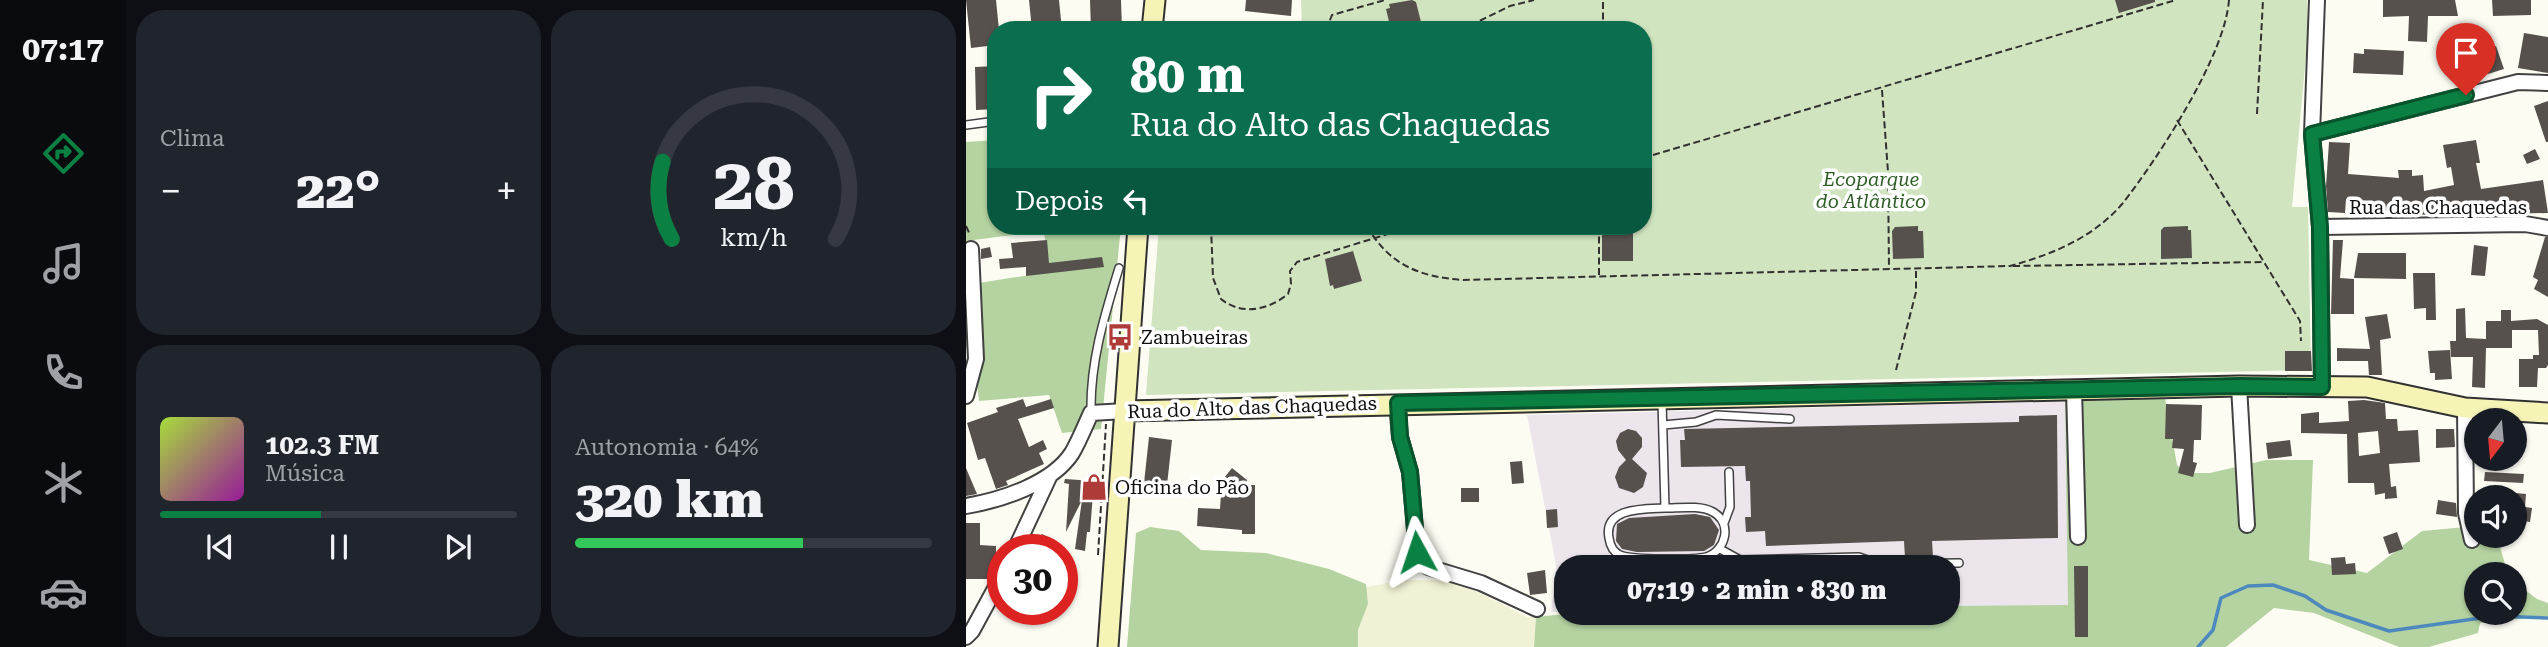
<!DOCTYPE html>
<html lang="pt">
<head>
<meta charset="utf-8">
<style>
  :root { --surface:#171b24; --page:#20242c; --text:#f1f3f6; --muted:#9ea1a6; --line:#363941; --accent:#0b8043 }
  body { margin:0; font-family:"Roboto Serif",serif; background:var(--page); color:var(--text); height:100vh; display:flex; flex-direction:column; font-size:26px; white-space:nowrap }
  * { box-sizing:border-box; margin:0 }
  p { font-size:23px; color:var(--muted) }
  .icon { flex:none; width:38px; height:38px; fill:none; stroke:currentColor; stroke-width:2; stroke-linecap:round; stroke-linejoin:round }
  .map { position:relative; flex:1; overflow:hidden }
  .details { display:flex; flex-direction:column; gap:10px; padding:10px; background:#0d0f14; width:840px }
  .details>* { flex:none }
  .hud { position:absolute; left:21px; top:21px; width:665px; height:214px; border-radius:28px; box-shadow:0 2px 5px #0004; background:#0b6e4f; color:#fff; overflow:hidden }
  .needle { width:46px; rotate:196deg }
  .controls { position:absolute; left:1498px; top:408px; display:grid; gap:14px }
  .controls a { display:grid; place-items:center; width:63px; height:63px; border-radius:50%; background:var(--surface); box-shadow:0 2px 5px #0004; font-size:35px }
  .speed { position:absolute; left:21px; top:534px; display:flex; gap:14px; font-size:35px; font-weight:700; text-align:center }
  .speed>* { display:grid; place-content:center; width:91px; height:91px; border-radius:50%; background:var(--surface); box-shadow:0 2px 5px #0004; line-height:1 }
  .speed .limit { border:10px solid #d22; background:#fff; color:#111 }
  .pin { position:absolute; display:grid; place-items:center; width:60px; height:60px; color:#fff; margin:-72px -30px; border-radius:50% 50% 50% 0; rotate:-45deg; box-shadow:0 0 7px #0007 }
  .pin .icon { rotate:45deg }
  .me { position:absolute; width:77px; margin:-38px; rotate:355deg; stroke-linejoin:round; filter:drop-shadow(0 0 5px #0008) }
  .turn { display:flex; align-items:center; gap:24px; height:147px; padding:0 28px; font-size:32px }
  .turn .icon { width:91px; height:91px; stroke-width:2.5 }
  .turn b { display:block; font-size:49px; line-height:60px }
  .then { display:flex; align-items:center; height:66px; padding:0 28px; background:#0003; gap:14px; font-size:26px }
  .big { font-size:52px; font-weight:800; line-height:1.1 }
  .details .tile { flex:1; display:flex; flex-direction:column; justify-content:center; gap:10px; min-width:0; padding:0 24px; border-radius:28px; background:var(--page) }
  .details .dial { align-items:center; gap:0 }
  .dial svg { height:182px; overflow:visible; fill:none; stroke:var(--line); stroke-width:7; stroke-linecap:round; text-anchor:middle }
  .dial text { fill:var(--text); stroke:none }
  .song { display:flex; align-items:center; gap:21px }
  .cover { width:84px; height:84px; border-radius:10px; background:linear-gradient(135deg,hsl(80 70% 55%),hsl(300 70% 35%)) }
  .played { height:7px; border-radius:4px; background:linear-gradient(90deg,var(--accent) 45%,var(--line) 45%) }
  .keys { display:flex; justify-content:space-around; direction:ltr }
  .heat { display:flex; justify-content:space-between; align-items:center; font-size:38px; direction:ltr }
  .charge { height:10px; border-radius:5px; background:linear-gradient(90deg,#34c759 64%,var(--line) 0) }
  .details .tiles { flex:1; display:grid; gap:10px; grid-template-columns:repeat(2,1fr) }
  .trip { position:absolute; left:588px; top:555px; width:406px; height:70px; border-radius:28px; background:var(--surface); box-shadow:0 2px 5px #0004; font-weight:800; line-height:70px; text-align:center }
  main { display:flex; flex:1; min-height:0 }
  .tab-bar { display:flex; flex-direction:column; width:126px; justify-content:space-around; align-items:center; background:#090b0e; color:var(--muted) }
  .tab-bar .icon { width:49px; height:49px }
  .tab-bar .on { color:var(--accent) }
  .tab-bar b { font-size:32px; color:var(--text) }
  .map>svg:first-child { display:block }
  .industrial { fill:#ece5ec }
  .farmland { fill:#f1f1d5 }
  .green { fill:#d0e4c0 }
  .forest { fill:#b4d3a1 }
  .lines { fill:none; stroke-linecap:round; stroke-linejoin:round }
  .stream { stroke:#4e89bd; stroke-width:3.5 }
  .building { fill:#57514d; fill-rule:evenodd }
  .lane-casing { stroke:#424242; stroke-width:10 }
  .street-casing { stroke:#424242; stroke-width:18 }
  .secondary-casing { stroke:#313131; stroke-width:23 }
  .path { stroke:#313131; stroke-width:2; stroke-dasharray:7 3.5; stroke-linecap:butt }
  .lane { stroke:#fff; stroke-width:7 }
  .street { stroke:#fff; stroke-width:14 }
  .secondary { stroke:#f5f3b6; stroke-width:19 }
  .route-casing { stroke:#07532c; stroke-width:18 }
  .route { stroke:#0b8043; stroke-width:12 }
  .labels { text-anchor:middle; stroke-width:7; stroke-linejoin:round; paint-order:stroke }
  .park-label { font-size:19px; font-style:italic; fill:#2f5f27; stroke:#fff }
  .street-label { font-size:19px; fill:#0f0f0f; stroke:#fff }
  .poi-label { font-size:19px; fill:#0f0f0f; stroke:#fff; text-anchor:start }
</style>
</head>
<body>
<main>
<nav class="tab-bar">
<b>07:17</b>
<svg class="icon on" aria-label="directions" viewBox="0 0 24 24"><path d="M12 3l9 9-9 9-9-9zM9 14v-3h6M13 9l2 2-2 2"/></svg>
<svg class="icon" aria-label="music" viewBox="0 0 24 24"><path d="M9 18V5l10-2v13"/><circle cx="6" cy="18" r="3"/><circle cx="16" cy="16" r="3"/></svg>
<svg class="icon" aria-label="phone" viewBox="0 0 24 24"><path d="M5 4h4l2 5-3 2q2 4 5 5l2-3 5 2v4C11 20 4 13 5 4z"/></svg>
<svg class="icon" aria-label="climate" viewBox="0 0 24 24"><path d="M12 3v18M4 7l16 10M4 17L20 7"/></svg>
<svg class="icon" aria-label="car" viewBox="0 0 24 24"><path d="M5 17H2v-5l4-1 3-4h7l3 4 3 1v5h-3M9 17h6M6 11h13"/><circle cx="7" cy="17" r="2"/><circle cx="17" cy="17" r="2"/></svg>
</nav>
<section class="details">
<div class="tiles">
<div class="tile"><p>Clima</p>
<div class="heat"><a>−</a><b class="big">22°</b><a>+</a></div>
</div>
<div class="tile dial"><svg viewBox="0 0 100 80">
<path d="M14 69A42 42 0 1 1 86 69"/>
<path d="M14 69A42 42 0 0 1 10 35" stroke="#0b8043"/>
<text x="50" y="56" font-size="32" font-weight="700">28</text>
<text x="50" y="72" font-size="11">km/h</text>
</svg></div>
<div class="tile">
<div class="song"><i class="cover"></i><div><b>102.3 FM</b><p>Música</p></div></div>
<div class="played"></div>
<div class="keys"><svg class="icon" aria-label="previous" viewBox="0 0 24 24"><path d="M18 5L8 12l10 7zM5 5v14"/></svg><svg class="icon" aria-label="pause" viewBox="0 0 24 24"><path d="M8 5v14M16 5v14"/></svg><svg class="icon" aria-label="next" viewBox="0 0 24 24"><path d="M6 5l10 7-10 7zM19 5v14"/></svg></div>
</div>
<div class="tile"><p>Autonomia · 64%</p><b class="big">320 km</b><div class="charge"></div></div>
</div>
</section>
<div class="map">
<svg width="1582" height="647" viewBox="0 0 1582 647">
  <rect width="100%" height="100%" fill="#fdfcf3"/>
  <path class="industrial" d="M1104 401 1107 607 982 609V567H600V612H585L590 565 561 415Z"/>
  <path class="farmland" d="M489 580 561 617H570L568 647H392V630L402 604 400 587 439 580Z"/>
  <path class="green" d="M335 0H1341L1342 34 1326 207H1342L1345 370 180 395 193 226H677V30H336Z"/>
  <path class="forest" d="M30 140V226H155L135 429 96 433 83 395 13 401 7 348H0V285L83 272 78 231 0 241V142Z
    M1199 398 1211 465 1219 473H1244L1300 460H1347L1343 560 1401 573 1456 531 1500 527 1510 536H1539L1531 537 1542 574H1510V612H1549V582L1571 599 1582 603V616L1514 623 1512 633 1463 647H1433L1348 613 1308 608 1260 647H568L570 617 608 613 982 612V606L1102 605 1099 401Z
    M184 527 213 531 235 550 300 553 363 569 400 584 402 604 392 630V647H161L170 533Z"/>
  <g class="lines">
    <path class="stream" d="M1232 647 1247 630 1255 598 1282 586 1307 585 1339 596 1360 610 1423 631 1529 616 1582 618"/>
  </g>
  <path class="building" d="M0 0H30L33 30H30V45L5 48Z
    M63 0H93L96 30H66Z
    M124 0H155L156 30H125Z
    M280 0H326L325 16 279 11Z
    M446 0 450 2 457 30H425L420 9 424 8 423 4Z
    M1149 0H1189V2L1153 13Z
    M1417 0H1489L1492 16H1462L1461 42 1442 41 1443 16 1417 17Z
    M1526 0H1565V15L1527 16Z
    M1558 33 1582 37V73L1552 68Z
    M1530 46 1538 69 1522 74 1514 52Z
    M1398 49 1438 51 1437 75 1387 73 1388 53 1398 54Z
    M1497 52 1499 63 1490 64 1488 53Z
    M30 66V109L10 110 9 67Z
    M1582 101V142H1580L1568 106Z
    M1510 140 1514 163H1510L1515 189 1577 180 1582 213 1533 214V210L1494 215 1493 210 1461 215 1417 211 1416 216 1407 217 1397 215 1399 202 1380 199 1379 213 1362 212 1360 186 1363 142 1384 143 1382 174 1433 178 1432 170H1446V176L1457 175 1458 191 1488 185 1485 167 1481 168 1477 145Z
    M1569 149 1574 159 1561 164 1557 155Z
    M952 226V231H957L958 258 927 259 926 231 929 227Z
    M1222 226V230H1225L1226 258 1195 259V230L1198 227Z
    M640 228H663L664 232H667V261H636V232H640Z
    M1579 237H1582V297L1568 289 1572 280 1567 277Z
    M81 240 83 263 136 257 138 267 60 276V267L34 269 33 259 47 258 45 243Z
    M1367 240H1377L1374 278 1388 279V314H1365Z
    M1508 245 1522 247 1519 276 1505 275Z
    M24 247 26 257 15 259V249Z
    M387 251 396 281 368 289 367 285 364 286 359 259Z
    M1392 253H1440V279L1388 278Z
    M1447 273H1469L1470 320H1460V308L1448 309Z
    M1499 308 1500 338 1520 339V321H1535V310H1545V321L1571 319 1582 325V365L1580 368H1572L1571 387H1553V359H1567V355H1573L1572 330H1546V348H1520L1519 388 1506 387 1507 357H1485L1484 341H1490V309Z
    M1421 314 1425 338 1414 340 1416 375H1403L1402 361H1371V348L1404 349 1399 317Z
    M1484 350 1486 379 1469 380V373H1464L1462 351Z
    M1319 351H1345L1346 371H1319Z
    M57 399 60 407 85 399 88 408 52 419 63 447 77 440 81 449 73 453 78 464 40 481 42 485 30 489 19 458 12 460 1 423 32 412 30 408Z
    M1398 400 1419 403 1420 419H1431L1432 431 1452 430 1454 462 1423 464 1425 487 1430 486 1431 498 1419 499V493L1409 495 1408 483H1382L1381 434 1335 433V414L1353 412V423L1383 421 1382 401ZM1412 431 1414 453 1393 456 1392 433Z
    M1200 404 1236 405 1235 440H1228L1227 462 1231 463 1227 477 1212 473 1218 449 1206 448 1207 439H1199Z
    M1091 415 1092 538 966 541 967 557 939 558 938 541 800 546 799 531 780 532 779 517H785L784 481H780L779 466 715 467 714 440H719L718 429 1053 422V416Z
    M662 429 670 431 676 438V447L666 459 681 473 677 487 668 493 653 488 649 477 653 467 660 460 652 450 650 441 654 433Z
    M1470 429H1488L1489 447 1470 448Z
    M183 437 206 440 201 485 178 483Z
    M1324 440 1326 456 1302 459 1300 443Z
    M556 461 558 483 546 484 544 462Z
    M0 468 11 494 0 496Z
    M266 468 281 480 280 485H289V534H276V530L231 526 232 508 254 509 255 493 259 487 254 483Z
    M1519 472 1558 474 1557 483 1518 481Z
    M99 479 128 481 124 532H121L119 551 109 549 116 500 100 532 103 484 98 483Z
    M495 488H513V502H495Z
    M1549 493 1560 494 1559 507 1566 508 1564 522 1549 520Z
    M1472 500 1490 503 1491 517 1470 514Z
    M591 509 592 527 581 528 580 510Z
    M729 514 744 517 753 530 748 545 738 551 671 552 656 549 650 541 651 524 663 518Z
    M0 523H14V545L30 546V568L23 574 22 579H0Z
    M1431 532 1437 549 1423 554 1417 537Z
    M76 534 87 540 82 550H67Z
    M1379 557 1380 564 1389 563 1390 574 1366 575 1365 558Z
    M1108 566H1122V637H1109Z
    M579 570 581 593 564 595 561 573Z"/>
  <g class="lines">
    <defs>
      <path id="lane" d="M0 125 30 121
        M696 401 699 508
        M125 413C124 362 138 317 153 268
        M697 425 730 422 750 415 824 419
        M699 508C714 508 734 505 747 512 767 523 760 551 740 557 727 560 666 560 654 555 647 552 644 545 643 538 637 507 679 509 699 508Z
        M758 523 764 507 763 472
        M754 549 774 560 893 557 913 564 993 563"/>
      <path id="street" d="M1351 0 1346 134 1354 227 1356 387
        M1346 134 1552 82 1582 83
        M1354 227 1559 224 1582 228
        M1273 386 1281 525
        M1108 389 1112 537
        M0 396 10 359 5 249
        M431 403 434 437 444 472 451 552 462 567 515 583 571 609
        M1499 408 1500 513 1506 540
        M0 506C35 500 86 484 106 453 113 441 119 426 125 413L159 411
        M49 550 84 475
        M0 637 6 631 37 574"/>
      <path id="secondary" d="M186 30 189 0
        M159 411 1273 386 1401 387 1499 408 1582 413
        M142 647 172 226"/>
    </defs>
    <use href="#lane" class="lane-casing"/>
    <use href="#street" class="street-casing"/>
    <use href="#secondary" class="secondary-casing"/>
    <path class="path" d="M360 30 366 15 419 0
      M495 30 544 6 568 0
      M637 30V0
      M916 90 922 172 923 269
      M1291 114 1297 0
      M1211 120 1334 321 1335 341
      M677 158 1210 0
      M0 226 4 235
      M245 226 247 278 255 299C276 316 302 310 322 294L325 284 324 271 331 262 448 226
      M401 226C423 265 454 277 497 280L1044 266C1087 254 1127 238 1157 203 1192 158 1259 56 1263 0
      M1047 266 1297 262
      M633 275V226
      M930 370 950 292V270
      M132 555 140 424"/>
    <use href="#lane" class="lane"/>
    <use href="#street" class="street"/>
    <use href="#secondary" class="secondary"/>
  </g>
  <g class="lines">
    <defs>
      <path id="route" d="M451 552 444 472 434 437 432 403 1273 386 1356 387 1354 227 1346 134 1500 95"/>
    </defs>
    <use href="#route" class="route-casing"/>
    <use href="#route" class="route"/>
  </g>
  <defs>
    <symbol id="bus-bare" viewBox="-9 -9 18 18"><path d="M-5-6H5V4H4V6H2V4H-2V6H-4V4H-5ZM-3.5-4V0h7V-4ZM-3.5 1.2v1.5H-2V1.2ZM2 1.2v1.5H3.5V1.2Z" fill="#ae3b38" stroke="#fff" stroke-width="2.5" paint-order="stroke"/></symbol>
    <symbol id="shop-bare" viewBox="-9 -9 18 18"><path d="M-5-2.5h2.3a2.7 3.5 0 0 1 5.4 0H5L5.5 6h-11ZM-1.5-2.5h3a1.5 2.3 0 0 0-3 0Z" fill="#ae3b38" stroke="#fff" stroke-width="2.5" paint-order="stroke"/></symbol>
  </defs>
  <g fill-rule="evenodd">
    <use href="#bus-bare" x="135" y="318" width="38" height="38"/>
    <use href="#shop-bare" x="109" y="468" width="38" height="38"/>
  </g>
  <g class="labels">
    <g class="park-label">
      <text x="905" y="186">Ecoparque<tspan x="905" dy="22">do Atlântico</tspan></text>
    </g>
    <g class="street-label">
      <text x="1472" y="214">Rua das Chaquedas</text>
      <text transform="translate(286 407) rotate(-2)" y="7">Rua do Alto das Chaquedas</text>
    </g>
    <g class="poi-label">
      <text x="175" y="344">Zambueiras</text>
      <text x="149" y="494">Oficina do Pão</text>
    </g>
  </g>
</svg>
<div class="controls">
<a><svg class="needle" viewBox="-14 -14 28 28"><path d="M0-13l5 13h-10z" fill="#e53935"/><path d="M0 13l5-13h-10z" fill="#9ea1a6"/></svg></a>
<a><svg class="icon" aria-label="sound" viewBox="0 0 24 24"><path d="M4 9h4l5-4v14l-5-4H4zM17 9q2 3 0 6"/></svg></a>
<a><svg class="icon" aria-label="search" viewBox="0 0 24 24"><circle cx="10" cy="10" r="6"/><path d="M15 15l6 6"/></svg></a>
</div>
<div class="speed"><div class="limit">30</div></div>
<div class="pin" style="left:1500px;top:95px;background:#d93025"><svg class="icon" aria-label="arrive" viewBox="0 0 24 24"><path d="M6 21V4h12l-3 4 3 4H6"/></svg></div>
<svg class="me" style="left:451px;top:552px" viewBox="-20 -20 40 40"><path d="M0-17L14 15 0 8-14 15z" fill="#0b8043" stroke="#fff" stroke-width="4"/></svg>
<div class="trip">07:19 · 2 min · 830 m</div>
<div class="hud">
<div class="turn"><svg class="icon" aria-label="right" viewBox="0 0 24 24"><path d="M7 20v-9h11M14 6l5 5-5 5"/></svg><div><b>80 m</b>Rua do Alto das Chaquedas</div></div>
<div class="then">Depois<svg class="icon" aria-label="left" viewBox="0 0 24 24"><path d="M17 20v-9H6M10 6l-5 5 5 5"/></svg></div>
</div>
</div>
</main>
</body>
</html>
